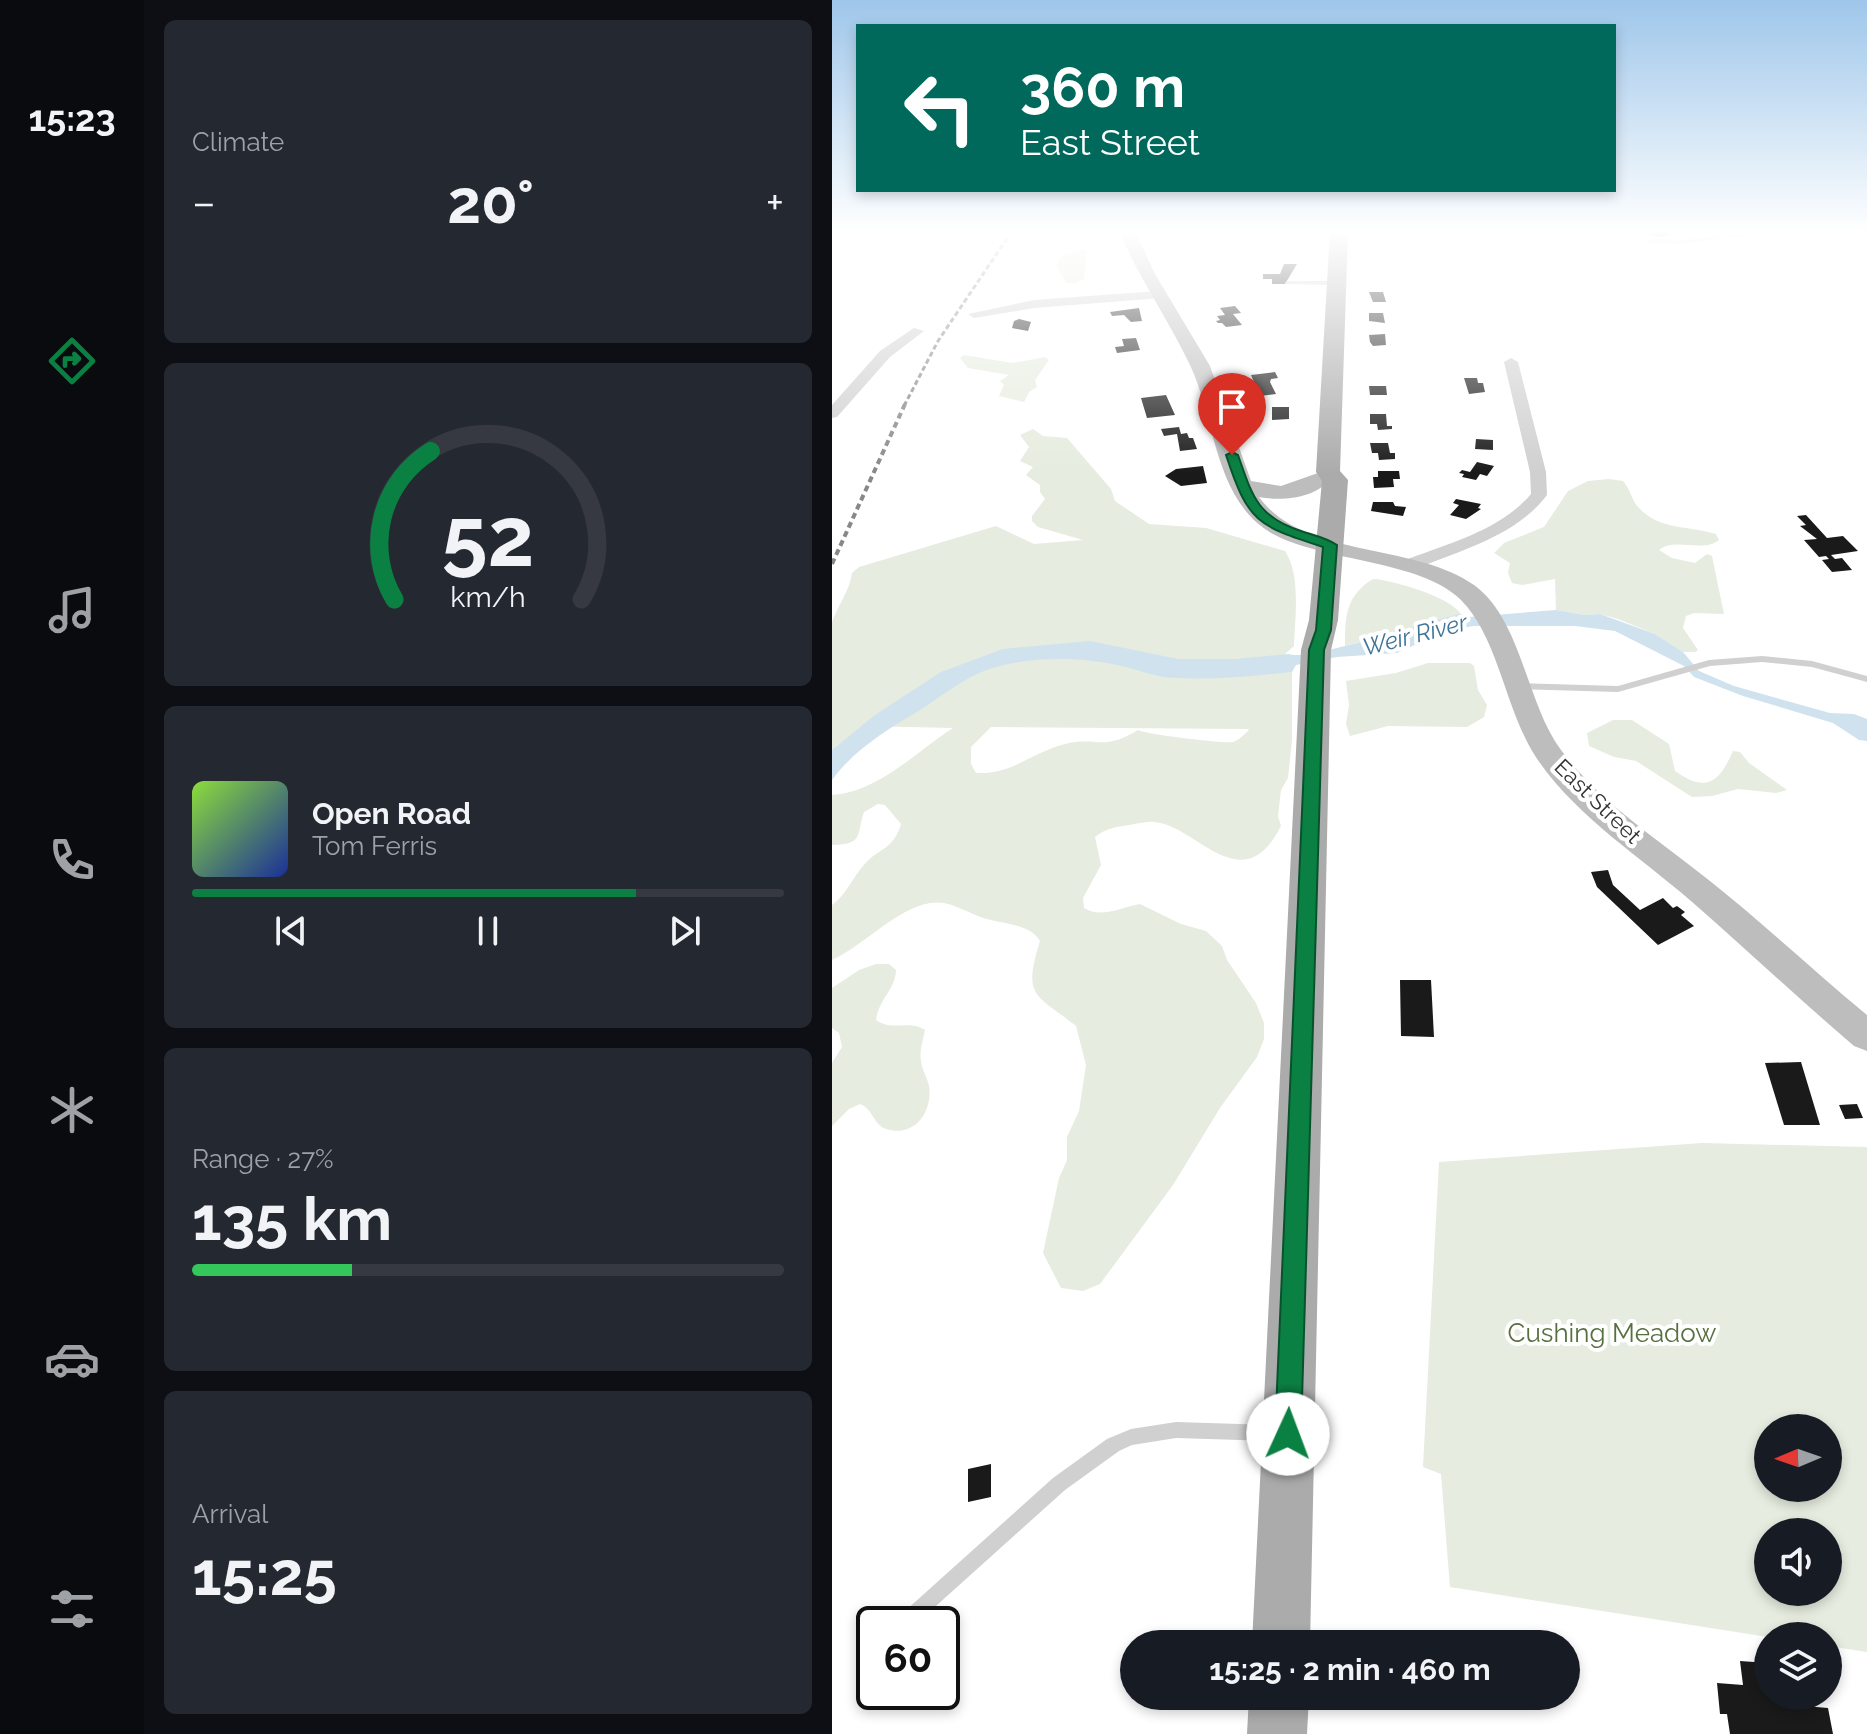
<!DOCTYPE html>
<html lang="en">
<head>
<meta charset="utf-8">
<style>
  :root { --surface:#171b24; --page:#242831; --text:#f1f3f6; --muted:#9ea1a6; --line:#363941; --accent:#0b8043 }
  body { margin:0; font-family:Raleway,sans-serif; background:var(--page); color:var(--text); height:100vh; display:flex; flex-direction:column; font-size:30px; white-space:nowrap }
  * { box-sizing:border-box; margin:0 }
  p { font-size:26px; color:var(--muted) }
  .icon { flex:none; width:44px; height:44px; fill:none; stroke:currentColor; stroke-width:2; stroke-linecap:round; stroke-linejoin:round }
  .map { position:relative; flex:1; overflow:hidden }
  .details { display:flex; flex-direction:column; gap:20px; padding:20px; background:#0d0f14; width:688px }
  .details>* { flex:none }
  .guide { position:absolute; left:24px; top:24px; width:760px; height:168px; border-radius:0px; box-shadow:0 4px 12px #0003; background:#00695c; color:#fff; overflow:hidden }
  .needle { width:52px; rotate:268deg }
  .fabs { position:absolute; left:922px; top:1414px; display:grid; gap:16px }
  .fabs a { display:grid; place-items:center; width:88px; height:88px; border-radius:50%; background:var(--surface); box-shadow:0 4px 12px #0003; font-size:40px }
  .speed { position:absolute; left:24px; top:1606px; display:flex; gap:16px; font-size:40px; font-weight:700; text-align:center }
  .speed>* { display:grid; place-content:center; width:104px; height:104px; border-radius:50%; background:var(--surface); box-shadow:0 4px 12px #0003; line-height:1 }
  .speed .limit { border:4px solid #111; border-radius:12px; background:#fff; color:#111 }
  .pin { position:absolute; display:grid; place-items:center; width:68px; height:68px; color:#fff; margin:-82px -34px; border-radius:50% 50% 50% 0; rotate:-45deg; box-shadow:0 0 8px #0007 }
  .pin .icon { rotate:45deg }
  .me { position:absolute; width:88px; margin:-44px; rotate:2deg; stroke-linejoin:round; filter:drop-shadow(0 0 6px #0008) }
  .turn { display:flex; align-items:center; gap:28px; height:168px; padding:0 32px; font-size:36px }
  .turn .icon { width:104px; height:104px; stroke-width:2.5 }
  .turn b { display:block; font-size:56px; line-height:68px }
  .big { font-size:60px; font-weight:700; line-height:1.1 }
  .details .widget { flex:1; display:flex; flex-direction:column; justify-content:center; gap:12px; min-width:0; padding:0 28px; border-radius:12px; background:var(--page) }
  .details .dial { align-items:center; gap:0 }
  .dial svg { height:208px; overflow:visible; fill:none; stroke:var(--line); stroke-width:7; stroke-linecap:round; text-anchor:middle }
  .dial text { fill:var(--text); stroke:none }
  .song { display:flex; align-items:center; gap:24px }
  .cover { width:96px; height:96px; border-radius:12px; background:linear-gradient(135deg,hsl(90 70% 55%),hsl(230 70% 35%)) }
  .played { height:8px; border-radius:4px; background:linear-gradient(90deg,var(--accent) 75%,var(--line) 75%) }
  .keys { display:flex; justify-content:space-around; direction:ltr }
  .heat { display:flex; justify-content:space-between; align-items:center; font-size:44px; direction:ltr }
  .charge { height:12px; border-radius:6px; background:linear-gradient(90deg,#34c759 27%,var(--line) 0) }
  .trip { position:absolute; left:288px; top:1630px; width:460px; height:80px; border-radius:40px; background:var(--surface); box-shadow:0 4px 12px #0003; font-weight:700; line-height:80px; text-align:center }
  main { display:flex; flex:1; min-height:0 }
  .dock { display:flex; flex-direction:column; width:144px; justify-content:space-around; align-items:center; background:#090b0e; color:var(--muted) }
  .dock .icon { width:56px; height:56px }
  .dock .on { color:var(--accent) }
  .dock b { font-size:36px; color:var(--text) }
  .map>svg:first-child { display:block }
  .green { fill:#e6ecdf; fill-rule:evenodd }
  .water { fill:#cfe2ee }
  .building { fill:#1a1a1a }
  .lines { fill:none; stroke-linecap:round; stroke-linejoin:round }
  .lane { fill:#d0d0d0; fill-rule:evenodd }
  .street { fill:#d0d0d0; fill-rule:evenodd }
  .secondary { fill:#bdbdbd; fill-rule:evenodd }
  .primary { fill:#ababab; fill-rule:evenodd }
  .rail-far1 { stroke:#888; stroke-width:3; stroke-dasharray:5 3; stroke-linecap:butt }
  .rail { stroke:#888; stroke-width:4; stroke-dasharray:6 4; stroke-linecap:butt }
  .route { fill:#0b8043; stroke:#07532c; stroke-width:2 }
  .labels { text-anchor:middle; stroke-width:8; stroke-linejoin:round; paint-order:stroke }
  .street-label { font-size:22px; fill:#333; stroke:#fff }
  .water-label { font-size:24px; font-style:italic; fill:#3f7597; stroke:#fff }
  .near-park-label { font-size:26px; fill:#56703f; stroke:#fff }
</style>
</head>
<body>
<main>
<nav class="dock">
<b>15:23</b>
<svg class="icon on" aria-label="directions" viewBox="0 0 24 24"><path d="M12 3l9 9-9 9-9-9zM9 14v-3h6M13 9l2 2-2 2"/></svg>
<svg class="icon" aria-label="music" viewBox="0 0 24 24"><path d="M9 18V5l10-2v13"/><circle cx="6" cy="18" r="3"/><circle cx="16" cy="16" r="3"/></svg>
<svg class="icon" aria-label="phone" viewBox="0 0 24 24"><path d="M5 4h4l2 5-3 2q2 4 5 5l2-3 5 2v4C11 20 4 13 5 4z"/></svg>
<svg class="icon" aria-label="climate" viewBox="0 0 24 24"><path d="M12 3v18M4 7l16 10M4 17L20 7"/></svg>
<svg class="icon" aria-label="car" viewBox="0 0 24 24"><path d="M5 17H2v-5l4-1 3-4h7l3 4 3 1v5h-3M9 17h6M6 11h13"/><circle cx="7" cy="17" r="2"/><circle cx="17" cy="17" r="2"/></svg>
<svg class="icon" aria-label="filters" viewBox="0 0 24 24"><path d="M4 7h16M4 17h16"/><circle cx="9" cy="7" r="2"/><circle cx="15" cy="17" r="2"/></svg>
</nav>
<section class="details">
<div class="widget"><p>Climate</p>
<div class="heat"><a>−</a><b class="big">20°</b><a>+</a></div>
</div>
<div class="widget dial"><svg viewBox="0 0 100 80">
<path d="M14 69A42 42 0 1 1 86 69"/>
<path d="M14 69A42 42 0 0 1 28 12" stroke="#0b8043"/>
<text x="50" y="56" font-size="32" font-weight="700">52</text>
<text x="50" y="72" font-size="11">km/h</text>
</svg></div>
<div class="widget">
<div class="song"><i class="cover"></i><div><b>Open Road</b><p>Tom Ferris</p></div></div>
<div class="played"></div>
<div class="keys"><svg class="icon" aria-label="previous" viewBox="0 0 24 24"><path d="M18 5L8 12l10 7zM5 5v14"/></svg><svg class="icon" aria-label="pause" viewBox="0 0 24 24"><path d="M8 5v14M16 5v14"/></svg><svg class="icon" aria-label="next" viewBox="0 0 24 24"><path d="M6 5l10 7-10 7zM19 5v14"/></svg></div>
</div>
<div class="widget"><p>Range · 27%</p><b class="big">135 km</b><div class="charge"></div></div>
<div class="widget"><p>Arrival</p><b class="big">15:25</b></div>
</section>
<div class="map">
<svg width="1035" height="1734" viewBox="0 0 1035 1734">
  <rect width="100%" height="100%" fill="#fff"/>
  <path class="green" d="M247 250H255L252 279 244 283H234L225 267C226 255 237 253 247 250Z
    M132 355 181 363 213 357 217 360 203 380 205 387 197 392 192 402 167 396 172 385 168 381 177 375 136 368 128 358Z
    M201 429 211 436 235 438 279 489 283 501 317 524 374 528 453 551C469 575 463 618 462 646L453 654 452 672H460V740L456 778 449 790 446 816 449 826C410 903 363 824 322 822 314 821 305 824 297 825 283 827 275 828 263 837L269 865 251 898 252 908C269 919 290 907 308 904L349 924 374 931 390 946 395 960 424 1003 432 1023V1039L425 1057 388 1108 341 1185 268 1284 251 1291 229 1288 211 1253 227 1178 235 1160V1137L247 1111 254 1065 244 1026C204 994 190 998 208 941 199 925 175 924 159 920 143 917 128 906 112 903 75 897 35 944 0 960V905C15 894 20 878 32 865 47 847 61 851 69 824L53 805 46 804 32 812C24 836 32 844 0 845V795C46 792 84 752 121 728L31 726 0 750V622C6 605 18 590 20 573L27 567 164 526 202 544 251 540 206 527 200 521V516L213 499 208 492V485L194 475 201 467 188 461 197 447 188 435ZM159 727 416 729 417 730C413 734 407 740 401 742 394 744 311 734 306 730 270 752 266 736 233 744 201 752 179 775 144 773L139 764V747Z
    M777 479 791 481C799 490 799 500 807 508 827 530 858 526 884 534L887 540C871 553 842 537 827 550L840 558 863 563 875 554 880 556 892 614 862 613 854 616 851 628 866 650 863 652H851L823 634 786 619 768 614 753 615 724 610 723 579 690 585 680 583 676 573 678 563 662 553 672 543 712 527 736 491 756 481Z
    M541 579C561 580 618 597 629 614L513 646C513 617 514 595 541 579Z
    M596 663H638L642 666 646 690 655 705 652 717 635 727 556 726 518 736 514 724 517 705 514 681 564 673Z
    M781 720H800L837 744 843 771C874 793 887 783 901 751L908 752 917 763 955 790 944 793 906 789 880 796 860 797 804 761 782 757 757 746 755 733Z
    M44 964H57L64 970C63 991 47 998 44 1020 60 1032 78 1019 93 1030 91 1040 87 1052 89 1061 90 1070 95 1077 97 1086 101 1112 82 1138 54 1129 41 1124 41 1109 28 1104L17 1109 0 1126V1063L10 1047 7 1033 0 1028V988L27 970Z
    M870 1143 1035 1147V1652L996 1646V1636L936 1637 618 1587 609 1474 591 1467 607 1162ZM936 1428H996V1488H936ZM936 1532H996V1592H936Z"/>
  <path class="water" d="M724 610 753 615 768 614 823 634 851 652 867 671 902 686 998 713 1022 714 1035 719V741L1027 740 1001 723 911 696 862 677 852 666 783 631 743 626H641L611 632 565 653 505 657 464 665 460 672C419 676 373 681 332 677 318 675 304 669 290 666 250 657 204 656 164 667 134 675 111 696 85 712 54 730 21 751 0 780V750L43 715 109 672 171 649 258 641 346 659H403L457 654C476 662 598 620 629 614L637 617Z"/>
  <path class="building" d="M804 231H839L837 235 828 237Z
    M452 264H465L453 284H440V279H431V274H448Z
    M537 292H551L554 302H541Z
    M403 306 409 313 401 314 410 325 394 327 390 323H386L384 321 388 320 385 316 393 315 388 308Z
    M307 308 310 321 299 322 292 315 280 316 278 312Z
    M537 313H551L553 323 537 321Z
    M187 319 199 322 196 331 180 328 182 321Z
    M553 334 554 345 541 346 538 342 537 335Z
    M304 338 308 350 285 353 283 347 292 346 290 339Z
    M443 372 446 378 439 379 438 382 444 394 428 396 419 375Z
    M632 378H645L646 383H651L653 392 637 394Z
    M537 386H554L555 395H538Z
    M334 395 343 415 315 418 309 398Z
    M440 407H457V419L440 420Z
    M538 414H554L555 426H560V429L546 430 545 424H538Z
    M347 427 349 434 355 433 357 438H361L365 449 348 451 345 434 332 436 329 429Z
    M644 439 661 440V450L643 449Z
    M538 443H556L558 453H563V459L547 460 546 453H540Z
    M645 462 662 466 655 476 648 474 644 480 630 477 632 474 627 473 630 470 638 472Z
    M371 466 375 483 349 486 333 476 344 469Z
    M546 471H567L568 479H561L562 487 542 488 541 477H546Z
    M624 499 649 504 646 508 649 509 634 519 618 515 627 505 621 503Z
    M541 502H561L563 506 574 507 571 516 539 511Z
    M974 515 995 538 1011 536 1026 551 999 555 1003 559 1010 558 1020 570 1000 572 990 560 997 559 994 556 987 557 972 540 985 539 968 526 974 525 965 516Z
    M776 870 781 885 808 910 831 898 841 908 845 906 853 912 849 915 862 926 826 945 765 887 759 872Z
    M568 980H599L602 1037 569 1036Z
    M969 1062 988 1125H952L933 1063Z
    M1025 1104 1031 1118 1013 1119 1007 1105Z
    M159 1464V1497L136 1502V1469Z
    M908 1661 936 1663V1696H948L949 1704 996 1708 1001 1734H898L895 1714H888L885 1683 911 1685Z"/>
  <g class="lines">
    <path class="lane" d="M933 231H947L850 244 819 243 816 241 819 239 850 240Z
      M456 281H502L505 283 502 285 454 284 453 283Z
      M930 656 980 661 1035 676V682L980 667 930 662 878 666 786 692 686 689 681 686 686 683 786 686 877 660Z
      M344 1422 444 1425 450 1427 452 1433 450 1439 444 1441 344 1438 300 1445 287 1451 233 1490 85 1623H73L70 1617 73 1611 221 1478 275 1439 299 1429Z"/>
    <path class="street" d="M326 291 332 295 330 298 202 308 142 318 136 314 202 300Z
      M82 328 92 331 58 357 5 417 0 418V405L48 351Z
      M679 358 686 362 714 472 715 495C684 536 629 550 583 569H571L569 565 571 561C614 544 668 531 699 494L698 472 672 362Z"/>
    <path class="secondary" d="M287 231H303L323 274 378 366 419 481 449 486 486 473 497 480C482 499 449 501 427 497 472 559 581 542 642 585 690 620 694 703 729 750 768 803 827 840 878 881 932 924 982 971 1035 1015V1051L1022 1046C967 999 914 949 859 901 808 857 747 818 708 763 673 715 669 641 629 600 589 560 493 562 441 534 382 501 384 420 358 365 336 319 307 278 287 231Z"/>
    <path class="primary" d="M498 231H516L508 471 516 480 506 620 499 650 478 1644H420L469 650 477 620 490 481 484 472Z
      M417 1696H477L475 1734H415Z"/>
    <path class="rail-far1" d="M72 406 106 341 180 231"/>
    <path class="rail" d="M0 564 73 404"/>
  </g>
  <linearGradient id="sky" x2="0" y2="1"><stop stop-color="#9ec6ea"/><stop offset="0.49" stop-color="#fff"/><stop offset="1" stop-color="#fff" stop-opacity="0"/></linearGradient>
  <rect width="1035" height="473" fill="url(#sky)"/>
  <path class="route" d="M400 452 406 455C420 495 425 517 469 531 481 535 495 538 505 545L499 630 492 650 469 1434 466 1443 456 1447 447 1443 443 1434 477 650 484 630 491 547C425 526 416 522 394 455Z"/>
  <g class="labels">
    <g class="street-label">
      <text transform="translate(766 801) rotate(44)" y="8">East Street</text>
    </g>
    <g class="water-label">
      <text transform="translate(583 635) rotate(-14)" y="8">Weir River</text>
    </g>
    <g class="near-park-label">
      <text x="780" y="1342">Cushing Meadow</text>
    </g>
  </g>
</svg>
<div class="fabs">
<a><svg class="needle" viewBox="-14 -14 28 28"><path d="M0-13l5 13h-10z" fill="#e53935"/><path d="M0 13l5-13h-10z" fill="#9ea1a6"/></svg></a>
<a><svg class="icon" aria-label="sound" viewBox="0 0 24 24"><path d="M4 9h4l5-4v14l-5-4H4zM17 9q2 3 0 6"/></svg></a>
<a><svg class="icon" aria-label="layers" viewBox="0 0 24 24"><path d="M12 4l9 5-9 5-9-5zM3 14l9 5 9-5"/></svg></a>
</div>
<div class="speed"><div class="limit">60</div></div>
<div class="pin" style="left:400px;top:455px;background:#d93025"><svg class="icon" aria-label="arrive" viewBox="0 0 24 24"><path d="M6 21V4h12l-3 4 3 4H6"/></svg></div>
<svg class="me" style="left:456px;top:1434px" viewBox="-20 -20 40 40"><circle r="19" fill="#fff"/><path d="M0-13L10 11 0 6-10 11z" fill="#0b8043"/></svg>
<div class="trip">15:25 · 2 min · 460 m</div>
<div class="guide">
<div class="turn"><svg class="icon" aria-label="left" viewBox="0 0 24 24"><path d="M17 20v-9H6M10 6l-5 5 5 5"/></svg><div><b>360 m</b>East Street</div></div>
</div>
</div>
</main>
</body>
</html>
